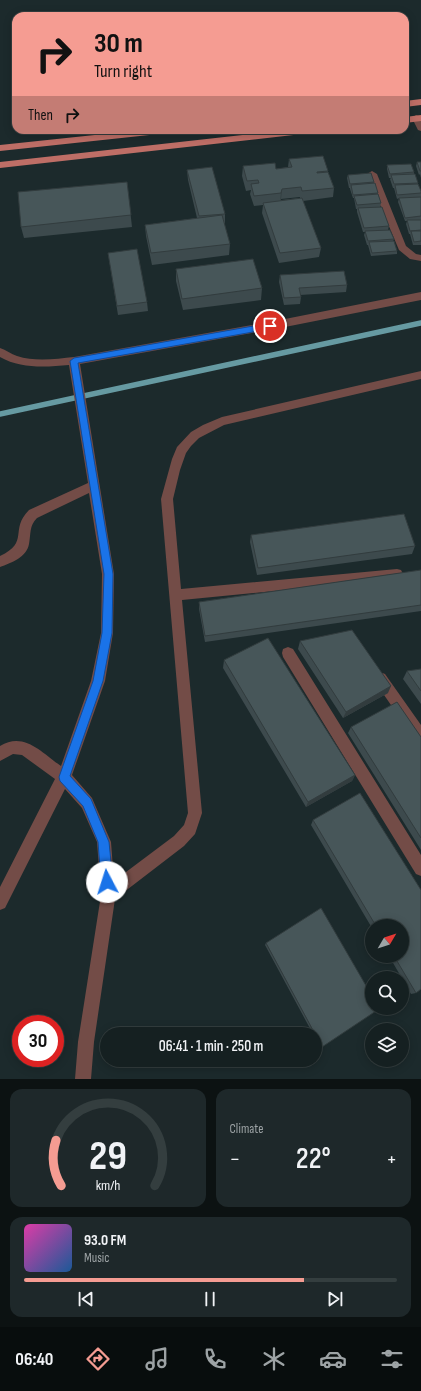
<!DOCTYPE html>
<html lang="en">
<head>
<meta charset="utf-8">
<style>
  :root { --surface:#152021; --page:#1e282a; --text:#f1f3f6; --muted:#9da3a5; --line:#343e3f; --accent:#f59c92 }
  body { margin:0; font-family:"Sofia Sans Condensed",sans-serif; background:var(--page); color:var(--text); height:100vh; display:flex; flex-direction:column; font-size:15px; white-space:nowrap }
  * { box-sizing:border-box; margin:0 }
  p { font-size:13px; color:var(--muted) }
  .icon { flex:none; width:22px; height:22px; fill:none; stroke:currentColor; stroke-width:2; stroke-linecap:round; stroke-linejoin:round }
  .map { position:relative; height:1079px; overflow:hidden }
  .sheet { display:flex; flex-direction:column; gap:10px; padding:10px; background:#0c1212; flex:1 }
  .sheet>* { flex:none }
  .guide { position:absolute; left:12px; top:12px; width:397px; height:122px; border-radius:12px; box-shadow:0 2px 10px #0003,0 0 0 1px var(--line); background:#f59c92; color:#111; overflow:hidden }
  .needle { width:26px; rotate:51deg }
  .tools { position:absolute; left:365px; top:919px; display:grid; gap:8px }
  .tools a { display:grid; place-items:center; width:44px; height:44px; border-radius:50%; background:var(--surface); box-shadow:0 2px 10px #0003,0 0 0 1px var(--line); font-size:20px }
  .speed { position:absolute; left:12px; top:1015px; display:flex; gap:8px; font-size:20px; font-weight:700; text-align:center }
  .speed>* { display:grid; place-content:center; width:52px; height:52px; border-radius:50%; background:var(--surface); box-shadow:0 2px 10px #0003,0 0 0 1px var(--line); line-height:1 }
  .speed .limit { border:6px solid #d22; background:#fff; color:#111 }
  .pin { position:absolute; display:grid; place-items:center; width:34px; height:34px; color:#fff; margin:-17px; border:2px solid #fff; border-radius:50%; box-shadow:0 1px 4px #0007 }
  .me { position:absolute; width:44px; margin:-22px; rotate:355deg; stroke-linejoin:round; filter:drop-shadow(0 0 3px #0008) }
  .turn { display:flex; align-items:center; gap:14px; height:84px; padding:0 16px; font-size:18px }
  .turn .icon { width:52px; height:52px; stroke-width:2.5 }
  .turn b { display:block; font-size:28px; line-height:34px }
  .then { display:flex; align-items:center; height:38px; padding:0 16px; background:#0003; gap:8px; font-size:15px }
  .big { font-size:30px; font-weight:600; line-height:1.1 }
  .sheet .card { flex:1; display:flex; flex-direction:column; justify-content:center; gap:6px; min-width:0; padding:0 14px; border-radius:12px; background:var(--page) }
  .sheet .dial { align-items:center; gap:0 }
  .dial svg { height:104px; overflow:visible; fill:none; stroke:var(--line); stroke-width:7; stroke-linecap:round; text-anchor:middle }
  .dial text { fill:var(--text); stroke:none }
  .song { display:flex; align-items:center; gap:12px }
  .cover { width:48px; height:48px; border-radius:6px; background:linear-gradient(135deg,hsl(320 70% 55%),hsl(210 70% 35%)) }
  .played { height:4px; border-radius:2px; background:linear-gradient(90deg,var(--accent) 75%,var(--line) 75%) }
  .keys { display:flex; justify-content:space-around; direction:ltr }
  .heat { display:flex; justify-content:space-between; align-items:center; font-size:22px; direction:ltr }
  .sheet .tiles { flex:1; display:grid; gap:10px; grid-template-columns:1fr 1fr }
  .card:last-child { grid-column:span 2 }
  .trip { position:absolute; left:100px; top:1027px; width:222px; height:40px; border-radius:20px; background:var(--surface); box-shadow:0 2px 10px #0003,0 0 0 1px var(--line); font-weight:600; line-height:40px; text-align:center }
  .tabs { display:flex; height:64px; justify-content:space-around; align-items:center; background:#080d0d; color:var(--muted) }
  .tabs .icon { width:28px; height:28px }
  .tabs .on { color:var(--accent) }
  .tabs b { font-size:18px; color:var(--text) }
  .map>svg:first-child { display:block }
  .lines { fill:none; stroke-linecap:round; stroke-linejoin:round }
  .stream { stroke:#669aa2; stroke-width:5.5 }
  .minor { fill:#734c47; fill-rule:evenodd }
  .major { fill:#be6e66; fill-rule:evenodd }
  .wall { fill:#3d4a4d; fill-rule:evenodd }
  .shaded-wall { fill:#323c3e }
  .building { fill:#475659; stroke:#323c3e }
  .route { fill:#1a73e8; stroke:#114b97 }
</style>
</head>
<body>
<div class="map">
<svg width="421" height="1079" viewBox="0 0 421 1079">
  <rect width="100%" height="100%" fill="#1c2a2c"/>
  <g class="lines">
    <path class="stream" d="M0 414 421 323"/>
    <path class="minor" d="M416 115 419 116 421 119V131L418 130 412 118Z
      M372 171 377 174 406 246 416 254 421 255V261L410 259 399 250 367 174Z
      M421 292V300L285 327 80 364 114 574 113 633 105 681 72 775 92 798 111 842 114 881 174 836 184 825 188 813 161 499 172 459 177 447 191 432 203 425 222 417 421 371V379L224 425 199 438 191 446 186 453 180 470 173 499 181 589 397 569 401 570 403 574 401 578 397 579 182 600 202 813 195 834 184 846 115 899 94 1042 91 1079H75L78 1042 101 895 97 842 82 808 65 789 5 908 0 910V887L55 779 22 755 13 754 0 761V746C24 731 42 753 61 766L91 681 101 633 102 574 89 493 37 518C29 526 31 534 29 544 27 557 11 563 0 567V556C30 542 9 530 29 510L88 483 69 365C46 367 21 369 0 357V348C6 350 11 354 17 356 35 362 56 359 74 357L285 319Z
      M288 647 293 649 421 855V876L416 874 283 657 282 653 283 649Z
      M380 672 385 674 421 725V743L416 741 375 682 373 678 375 674Z"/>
    <path class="major" d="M421 99V105L405 107V101Z
      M421 115V121L405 123V117Z
      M142 130H172L168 133 0 151V145Z
      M287 130H315L311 133 0 168V162Z"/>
  </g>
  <path class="wall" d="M289 159 328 171V172L334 188 333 197 303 201 321 248 319 257 279 263 262 213 263 205 254 206 250 194 251 190 246 191 242 176 243 166 276 169 288 167ZM300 197V198L281 200V199Z
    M417 162H421V178L420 174 419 175 416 166Z
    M387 165 414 172V174L418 183V184L421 191V245H413L410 234H409L406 224 407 221H405L398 202 399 198 397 199 394 188H393L390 179 391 178H389L387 169Z
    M187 170 225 214V223H224L230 244 229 255 152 265 146 236 145 225 197 218 188 180Z
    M348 175 374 182V184L378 193V194L381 203 380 207 389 226 388 230 394 239 393 241 397 251V254L371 256 368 245H367L364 235 365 232H363L357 212V209H356L354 198H353L350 189V188H349L347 178Z
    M127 182 132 227 24 238 21 227Z
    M108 253 147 302 148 311 118 315Z
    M176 269 262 288 261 300 183 310 176 281Z
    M280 275 347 285 346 292 300 295 301 297 300 304 284 305 279 282Z
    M251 535 415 546 412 554 257 575 250 542Z
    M421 570V611L205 642 199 609V602Z
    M300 641 388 693 343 718 298 649Z
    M224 660 355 775 352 781 306 807 223 668Z
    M421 669V704L403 679 407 671Z
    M351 727 421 737V850L348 733Z
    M360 793 421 890V989L416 993 411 994 389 956H402V926H372V928L311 825 313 820Z
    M266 943 322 1047H319L315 1038V1034H313L265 945Z"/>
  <path class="shaded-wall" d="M282 189 281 199 280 203 281 193Z
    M391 686 388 693 343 718 346 712Z
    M355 775 352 781 306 807 308 802Z"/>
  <path class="building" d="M323 156 328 171 317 172V173L328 172 334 188 302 191 301 187 282 189 281 193 254 196 251 184 259 183 258 180 247 181 243 166 275 163 276 169 292 167 289 159Z
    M417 162H421V171H420Z
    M411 164 414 172 390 174 387 165Z
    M212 167 225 214 199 216 187 170Z
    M371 173 374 182 350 184 348 175Z
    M415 174 418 183 394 184 391 175Z
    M127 182 131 215 21 227 18 192Z
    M375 183 378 193 353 195 351 185Z
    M418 184 421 191V193L397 195 395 185Z
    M378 194 381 203 357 205 354 196Z
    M421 197V216L405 218 399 198Z
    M302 198 321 248 280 253 263 203Z
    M382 207 389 226 364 228 358 208Z
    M222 215 230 244 151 253 145 225Z
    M407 220H421V230L410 231Z
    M390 230 394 239 368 241 365 231Z
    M411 231H421V241L414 242Z
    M394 241 397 251 372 253 369 242Z
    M137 249 147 302 117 306 108 253Z
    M253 259 262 288 182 299 176 269Z
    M344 271 347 285 299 288 301 297 284 298 280 275Z
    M404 514 415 546 258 568 251 535Z
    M421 570V605L205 636 199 602Z
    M352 630 391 686 346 712 300 641Z
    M268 638 355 775 308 802 224 660Z
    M421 669V691L407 671Z
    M397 702 421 737V838L351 727Z
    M360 793 421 890V989L416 993 394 956H402V926H376L313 820Z
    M321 908 372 996V1008H379V1009L322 1047 266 943Z"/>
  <path class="route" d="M270 323 274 326 270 329 78 363 113 574 112 633 103 681 70 776 91 799 109 842 113 882 111 886 107 888 103 886 101 882 98 842 83 806 60 781 59 777 93 681 102 633 104 574 70 361 74 358Z"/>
</svg>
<div class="tools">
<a><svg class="needle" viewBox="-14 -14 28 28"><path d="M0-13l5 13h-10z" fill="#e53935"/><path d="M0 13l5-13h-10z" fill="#9da3a5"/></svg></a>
<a><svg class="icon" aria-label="search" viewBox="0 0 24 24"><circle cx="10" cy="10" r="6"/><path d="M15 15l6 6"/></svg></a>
<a><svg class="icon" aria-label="layers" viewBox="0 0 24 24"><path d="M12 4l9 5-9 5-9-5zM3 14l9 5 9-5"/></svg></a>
</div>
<div class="speed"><div class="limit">30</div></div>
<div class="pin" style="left:270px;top:326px;background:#d93025"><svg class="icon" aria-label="arrive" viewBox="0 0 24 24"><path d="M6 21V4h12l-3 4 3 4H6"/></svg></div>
<svg class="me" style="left:107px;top:882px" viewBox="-20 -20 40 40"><circle r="19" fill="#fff"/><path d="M0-13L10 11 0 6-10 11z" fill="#1a73e8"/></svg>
<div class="trip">06:41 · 1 min · 250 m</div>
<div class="guide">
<div class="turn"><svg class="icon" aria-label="right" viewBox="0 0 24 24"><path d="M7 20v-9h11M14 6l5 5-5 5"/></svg><div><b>30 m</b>Turn right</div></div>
<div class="then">Then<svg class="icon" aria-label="right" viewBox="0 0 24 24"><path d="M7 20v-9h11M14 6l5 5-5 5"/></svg></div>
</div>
</div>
<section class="sheet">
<div class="tiles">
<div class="card dial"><svg viewBox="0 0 100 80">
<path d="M14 69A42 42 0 1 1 86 69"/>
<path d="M14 69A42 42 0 0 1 10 34" stroke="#f59c92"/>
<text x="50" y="56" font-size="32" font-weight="700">29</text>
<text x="50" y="72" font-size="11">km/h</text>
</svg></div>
<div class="card"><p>Climate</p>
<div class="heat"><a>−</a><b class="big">22°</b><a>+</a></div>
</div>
<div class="card">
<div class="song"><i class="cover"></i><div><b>93.0 FM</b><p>Music</p></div></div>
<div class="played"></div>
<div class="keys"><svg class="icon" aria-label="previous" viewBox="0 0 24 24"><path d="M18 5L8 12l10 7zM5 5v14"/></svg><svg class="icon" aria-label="pause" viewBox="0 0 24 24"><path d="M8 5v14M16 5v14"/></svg><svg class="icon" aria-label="next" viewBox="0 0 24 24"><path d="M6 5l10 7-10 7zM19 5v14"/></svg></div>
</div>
</div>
</section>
<nav class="tabs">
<b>06:40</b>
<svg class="icon on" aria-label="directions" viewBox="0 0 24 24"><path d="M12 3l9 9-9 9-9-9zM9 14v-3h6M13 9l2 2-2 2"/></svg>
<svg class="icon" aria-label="music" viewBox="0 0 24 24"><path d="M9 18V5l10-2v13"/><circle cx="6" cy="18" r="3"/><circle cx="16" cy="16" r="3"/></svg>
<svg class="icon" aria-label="phone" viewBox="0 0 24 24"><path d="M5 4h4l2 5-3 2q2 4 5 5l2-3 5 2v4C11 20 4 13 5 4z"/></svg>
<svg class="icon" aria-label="climate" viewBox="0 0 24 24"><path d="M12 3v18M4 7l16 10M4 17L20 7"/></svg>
<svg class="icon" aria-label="car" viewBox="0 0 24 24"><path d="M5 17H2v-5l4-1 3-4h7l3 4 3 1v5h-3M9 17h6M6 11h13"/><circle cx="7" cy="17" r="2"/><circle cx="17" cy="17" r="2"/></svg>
<svg class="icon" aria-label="filters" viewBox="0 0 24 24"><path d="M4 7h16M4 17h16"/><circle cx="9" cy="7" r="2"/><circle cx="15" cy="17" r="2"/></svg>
</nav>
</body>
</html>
